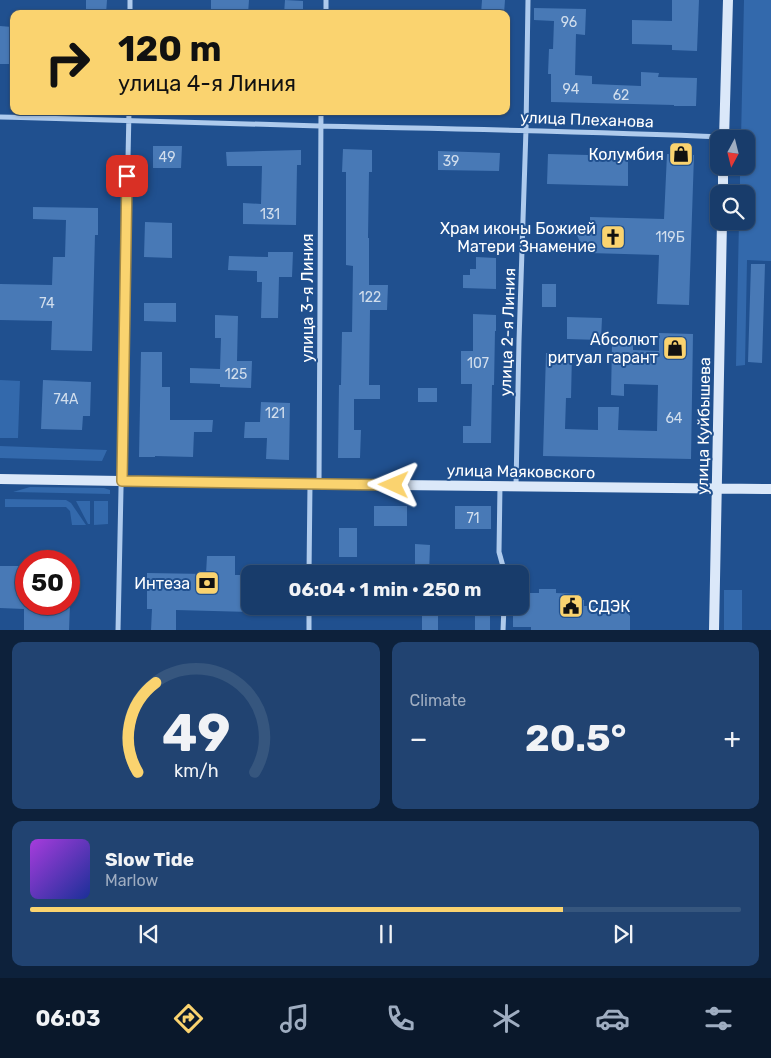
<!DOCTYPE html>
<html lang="en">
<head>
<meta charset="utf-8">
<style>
  :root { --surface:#183c6b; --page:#214371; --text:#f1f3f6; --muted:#9fadc1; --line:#36567e; --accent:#fad36f }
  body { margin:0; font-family:Rubik,sans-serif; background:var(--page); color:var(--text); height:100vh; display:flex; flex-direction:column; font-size:19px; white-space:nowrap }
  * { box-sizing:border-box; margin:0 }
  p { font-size:16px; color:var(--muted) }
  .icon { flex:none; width:28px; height:28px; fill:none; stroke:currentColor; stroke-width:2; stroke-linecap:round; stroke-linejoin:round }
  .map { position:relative; height:630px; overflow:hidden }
  .drawer { display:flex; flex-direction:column; gap:12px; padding:12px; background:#0d213b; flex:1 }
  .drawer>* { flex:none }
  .hud { position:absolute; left:10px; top:10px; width:500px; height:105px; border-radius:10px; box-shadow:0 1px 4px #0004,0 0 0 1px var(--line); background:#fad36f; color:#111; overflow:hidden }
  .needle { width:32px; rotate:187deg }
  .controls { position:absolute; left:710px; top:130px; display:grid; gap:10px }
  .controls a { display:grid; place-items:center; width:45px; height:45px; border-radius:10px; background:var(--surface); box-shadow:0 1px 4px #0004,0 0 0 1px var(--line); font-size:25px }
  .speed { position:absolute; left:15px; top:550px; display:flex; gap:10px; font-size:25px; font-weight:700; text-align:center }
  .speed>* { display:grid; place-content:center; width:65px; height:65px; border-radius:50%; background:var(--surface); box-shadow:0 1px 4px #0004,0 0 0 1px var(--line); line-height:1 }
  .speed .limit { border:8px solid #d22; background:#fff; color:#111 }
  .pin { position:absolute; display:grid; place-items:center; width:42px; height:42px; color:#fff; margin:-21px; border-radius:10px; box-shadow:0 2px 8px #0006 }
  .me { position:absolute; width:55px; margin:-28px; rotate:271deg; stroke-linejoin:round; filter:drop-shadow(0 0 4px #0008) }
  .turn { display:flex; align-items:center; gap:18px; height:105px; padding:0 25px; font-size:22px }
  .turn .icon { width:65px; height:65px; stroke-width:2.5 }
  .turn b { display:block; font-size:35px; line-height:42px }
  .big { font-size:38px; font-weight:700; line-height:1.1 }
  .drawer .widget { flex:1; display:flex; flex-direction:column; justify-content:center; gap:8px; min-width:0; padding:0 18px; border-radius:10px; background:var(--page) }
  .drawer .dial { align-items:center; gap:0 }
  .dial svg { height:130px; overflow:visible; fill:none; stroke:var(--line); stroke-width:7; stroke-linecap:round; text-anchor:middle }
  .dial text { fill:var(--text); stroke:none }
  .song { display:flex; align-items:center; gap:15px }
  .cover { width:60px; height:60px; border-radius:8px; background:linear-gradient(135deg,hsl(280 70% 55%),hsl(230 70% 35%)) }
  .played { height:5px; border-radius:2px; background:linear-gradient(90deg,var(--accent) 75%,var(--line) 75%) }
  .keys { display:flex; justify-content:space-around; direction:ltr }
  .heat { display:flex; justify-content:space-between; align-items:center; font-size:28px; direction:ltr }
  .drawer .tiles { flex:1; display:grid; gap:12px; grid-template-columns:1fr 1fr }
  .widget:last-child { grid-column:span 2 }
  .trip { position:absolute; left:241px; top:565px; width:288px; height:50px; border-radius:10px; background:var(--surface); box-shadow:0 1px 4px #0004,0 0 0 1px var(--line); font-weight:700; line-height:50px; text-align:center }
  .tab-bar { display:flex; height:80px; justify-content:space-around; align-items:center; background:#0a182b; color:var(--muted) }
  .tab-bar .icon { width:35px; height:35px }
  .tab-bar .active { color:var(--accent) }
  .tab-bar b { font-size:22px; color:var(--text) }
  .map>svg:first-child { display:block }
  .green { fill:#3369ac }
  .building { fill:#4879b6 }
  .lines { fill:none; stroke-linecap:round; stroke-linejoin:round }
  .minor { stroke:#afcbed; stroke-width:5 }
  .secondary { stroke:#dbe8f9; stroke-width:10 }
  .route-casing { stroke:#a28948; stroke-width:12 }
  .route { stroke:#fad36f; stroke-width:9 }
  .labels { text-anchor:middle; stroke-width:4; stroke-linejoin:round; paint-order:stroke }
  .number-label { font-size:14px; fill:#d1deed }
  .street-label { font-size:16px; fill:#fff; stroke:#20508f }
  .poi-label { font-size:16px; fill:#fff; stroke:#20508f; text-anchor:end }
</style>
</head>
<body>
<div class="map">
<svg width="771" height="631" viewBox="0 0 771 631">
  <rect width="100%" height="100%" fill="#20508f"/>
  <path class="green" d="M744 0H771V261L747 260 745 365 736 366 739 221H746V194H740V166H746V139H741Z
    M0 380 20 381 18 438H0Z
    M0 446 107 450 102 461 0 458Z
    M30 487 104 488 110 490V494L13 492Z
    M5 499 66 500 71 503 86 525H72L70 511 66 507H5Z
    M76 501H90V524H88Z
    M94 501H108V524L94 525Z
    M724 590H742V630H724Z"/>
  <path class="building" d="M86 0H107L106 14H86Z
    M211 0H249L248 14H211Z
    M285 0 303 1V14H284Z
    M482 0H505L504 14H481Z
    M672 0H699L697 51 672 50V45L632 44V20L672 21Z
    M534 8 586 9 585 35 576 34 575 75 592 76V84L641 86V72L659 73 658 77 697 78 696 106H674V105L551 102V74H548L549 49H553L554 21 534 20Z
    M0 26 12 27 11 64H0Z
    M153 146H182L181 168H153Z
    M343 149 372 150V172H369L368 238H369V285H388L387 310H370L369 385H380V399H354V430H361L360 458H338L339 385H341L342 332H352L353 266 346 265V172H342Z
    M301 150V165H297L296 225 243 224V203L261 204 262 166H227L226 152Z
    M438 151 500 153 499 171 438 170Z
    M548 154 628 156V186L547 184Z
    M667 154 694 155 689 305 657 304 659 255 589 253V249L580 242 577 235 580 229 590 223V217L664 219Z
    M33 207 98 208V235H95L92 351 51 350 52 321 0 320V284L52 285 53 257H65L66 220 33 219Z
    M145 222 172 223V258L144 257Z
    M268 252H293L292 277H279L278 318H261L262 282H257V271L228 270 229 256 268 257Z
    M476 257 496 258V289L463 288V275H470V269H476Z
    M751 264H765L762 363 748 362Z
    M542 284H556V307H542Z
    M144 303H176V322L144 321Z
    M473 314 496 315V331H495L494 385H492L491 443H463V426H471L472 384H461V351H473Z
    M215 315 238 316 237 361H252L251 388 220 387V384L190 383V368L220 369 221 338H215Z
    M567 317 602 318 601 340 567 339Z
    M659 333 693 334 691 459 543 456 546 353 572 354 571 398H566L565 429 598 430V407H619L618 430 657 431 658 385 624 384V396L611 395 612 344 633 345V350L659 351Z
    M141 352H162V387H170V420H213L212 432H194L193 457 155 456V457H139Z
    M43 380 91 382 90 416H83L82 430 41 429Z
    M418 388H437V402H418Z
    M261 402 290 403 289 460 266 459 267 438H244L245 422H260Z
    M374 506H407V526H374Z
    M455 506H491V529H455Z
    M339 528H357V557H339Z
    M415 544 430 545 429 574H415Z
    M207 556H235V575H250V612L176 610V631H151L152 609H147V573L206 574Z
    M0 566H26V604H70L69 631H24V609L0 608Z
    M539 589H556V593L577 594V600H584V606H621L630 616V631L563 630V631H531V627H513V606H520V593H539Z
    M422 606H438V630H422Z
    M475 606H490V631H475Z"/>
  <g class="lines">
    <path class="minor" d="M130 14V0
      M326 14V0
      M0 117C107 119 214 123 320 126 455 129 589 131 724 137
      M319 484 321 111
      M516 485 519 341 526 129 528 0
      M500 486 499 552 504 570V574
      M309 574 310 484
      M118 631 129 111
      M309 631V606
      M503 631 504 606"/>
    <path class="secondary" d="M724 139 728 0
      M723 194V166
      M0 479 310 484 771 489
      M714 631 722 221"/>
  </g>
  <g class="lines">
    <defs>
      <path id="route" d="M127 176 122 481 394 485"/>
    </defs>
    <use href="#route" class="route-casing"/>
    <use href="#route" class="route"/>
  </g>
  <defs>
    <symbol id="shop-square" viewBox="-11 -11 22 22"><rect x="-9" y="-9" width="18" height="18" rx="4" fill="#fad36f" stroke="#20508f"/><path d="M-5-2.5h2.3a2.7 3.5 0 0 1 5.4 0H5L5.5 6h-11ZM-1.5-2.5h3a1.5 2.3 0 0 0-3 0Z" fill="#111"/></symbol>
    <symbol id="church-square" viewBox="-11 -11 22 22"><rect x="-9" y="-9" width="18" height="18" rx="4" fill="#fad36f" stroke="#20508f"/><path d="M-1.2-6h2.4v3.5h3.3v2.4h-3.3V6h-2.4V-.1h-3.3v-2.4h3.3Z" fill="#111"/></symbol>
    <symbol id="bank-square" viewBox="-11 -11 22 22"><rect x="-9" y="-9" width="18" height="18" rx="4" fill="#fad36f" stroke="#20508f"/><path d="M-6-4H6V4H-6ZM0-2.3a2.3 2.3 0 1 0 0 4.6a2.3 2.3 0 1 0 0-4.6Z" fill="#111"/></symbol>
    <symbol id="civic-square" viewBox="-11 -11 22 22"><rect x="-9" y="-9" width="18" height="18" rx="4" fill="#fad36f" stroke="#20508f"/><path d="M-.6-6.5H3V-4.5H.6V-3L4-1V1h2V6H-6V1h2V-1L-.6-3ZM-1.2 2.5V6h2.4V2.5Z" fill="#111"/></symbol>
  </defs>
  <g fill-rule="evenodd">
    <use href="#shop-square" x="667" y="140" width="28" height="28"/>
    <use href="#church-square" x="599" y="223" width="28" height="28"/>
    <use href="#shop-square" x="661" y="334" width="28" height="28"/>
    <use href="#bank-square" x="193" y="569" width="28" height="28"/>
    <use href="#civic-square" x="557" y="592" width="28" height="28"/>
  </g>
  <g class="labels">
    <g class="number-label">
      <text x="569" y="27">96</text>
      <text x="571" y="94">94</text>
      <text x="621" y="100">62</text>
      <text x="167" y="162">49</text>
      <text x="451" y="166">39</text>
      <text x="270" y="219">131</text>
      <text x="670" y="242">119Б</text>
      <text x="370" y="302">122</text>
      <text x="47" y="308">74</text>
      <text x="478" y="368">107</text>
      <text x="236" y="379">125</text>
      <text x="66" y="404">74А</text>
      <text x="275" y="418">121</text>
      <text x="674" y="423">64</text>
      <text x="473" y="523">71</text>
    </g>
    <g class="street-label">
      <text transform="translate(587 119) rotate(2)" y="6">улица Плеханова</text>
      <text transform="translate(307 298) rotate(-90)" y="6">улица 3-я Линия</text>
      <text transform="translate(507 332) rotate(-88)" y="6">улица 2-я Линия</text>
      <text transform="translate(703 426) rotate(-89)" y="6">улица Куйбышева</text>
      <text transform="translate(521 471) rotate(1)" y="6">улица Маяковского</text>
    </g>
    <g class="poi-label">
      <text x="664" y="160">Колумбия</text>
      <text x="596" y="234">Храм иконы Божией<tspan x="596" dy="18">Матери Знамение</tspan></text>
      <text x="658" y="345">Абсолют<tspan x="658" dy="18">ритуал гарант</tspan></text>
      <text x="190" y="589">Интеза</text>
      <text x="588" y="612" text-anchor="start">СДЭК</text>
    </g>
  </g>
</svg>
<div class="controls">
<a><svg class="needle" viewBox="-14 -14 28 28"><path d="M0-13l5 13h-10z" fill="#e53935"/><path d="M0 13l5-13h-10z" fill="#9fadc1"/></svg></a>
<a><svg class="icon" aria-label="search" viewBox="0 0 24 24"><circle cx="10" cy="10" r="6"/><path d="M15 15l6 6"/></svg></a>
</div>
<div class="speed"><div class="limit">50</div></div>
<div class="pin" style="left:127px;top:176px;background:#d93025"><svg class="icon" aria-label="arrive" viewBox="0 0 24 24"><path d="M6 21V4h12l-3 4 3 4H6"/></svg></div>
<svg class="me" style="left:394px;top:485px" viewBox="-20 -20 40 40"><path d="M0-17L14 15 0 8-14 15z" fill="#fad36f" stroke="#fff" stroke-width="4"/></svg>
<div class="trip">06:04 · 1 min · 250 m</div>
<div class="hud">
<div class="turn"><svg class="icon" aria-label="right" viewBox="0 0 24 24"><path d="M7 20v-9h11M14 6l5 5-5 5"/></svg><div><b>120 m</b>улица 4-я Линия</div></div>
</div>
</div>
<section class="drawer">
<div class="tiles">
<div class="widget dial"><svg viewBox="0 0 100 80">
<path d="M14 69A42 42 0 1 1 86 69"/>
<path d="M14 69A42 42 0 0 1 25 14" stroke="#fad36f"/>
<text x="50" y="56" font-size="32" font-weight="700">49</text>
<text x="50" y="72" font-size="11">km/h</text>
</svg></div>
<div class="widget"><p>Climate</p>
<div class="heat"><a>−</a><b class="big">20.5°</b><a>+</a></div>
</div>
<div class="widget">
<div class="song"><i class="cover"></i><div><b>Slow Tide</b><p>Marlow</p></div></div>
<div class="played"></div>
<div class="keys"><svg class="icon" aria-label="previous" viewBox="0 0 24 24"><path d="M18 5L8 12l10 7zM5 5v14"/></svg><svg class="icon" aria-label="pause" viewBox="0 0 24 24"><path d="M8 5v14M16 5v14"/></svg><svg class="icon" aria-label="next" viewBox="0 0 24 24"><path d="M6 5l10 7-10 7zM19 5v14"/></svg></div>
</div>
</div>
</section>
<nav class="tab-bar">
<b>06:03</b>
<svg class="icon active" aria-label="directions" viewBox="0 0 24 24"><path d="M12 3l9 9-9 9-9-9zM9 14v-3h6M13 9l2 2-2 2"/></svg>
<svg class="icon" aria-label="music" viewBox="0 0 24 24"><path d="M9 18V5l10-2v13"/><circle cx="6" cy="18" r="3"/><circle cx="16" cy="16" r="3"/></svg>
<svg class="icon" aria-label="phone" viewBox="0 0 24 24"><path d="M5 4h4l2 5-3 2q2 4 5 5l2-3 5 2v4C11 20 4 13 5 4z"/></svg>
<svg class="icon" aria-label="climate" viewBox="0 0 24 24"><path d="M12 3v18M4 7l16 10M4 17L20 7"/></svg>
<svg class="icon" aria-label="car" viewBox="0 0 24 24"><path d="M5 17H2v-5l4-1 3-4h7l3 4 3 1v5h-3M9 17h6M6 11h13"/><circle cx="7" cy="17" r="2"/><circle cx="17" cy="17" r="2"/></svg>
<svg class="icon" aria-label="filters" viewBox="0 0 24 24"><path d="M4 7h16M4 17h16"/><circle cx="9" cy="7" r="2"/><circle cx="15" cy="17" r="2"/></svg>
</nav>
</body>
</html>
